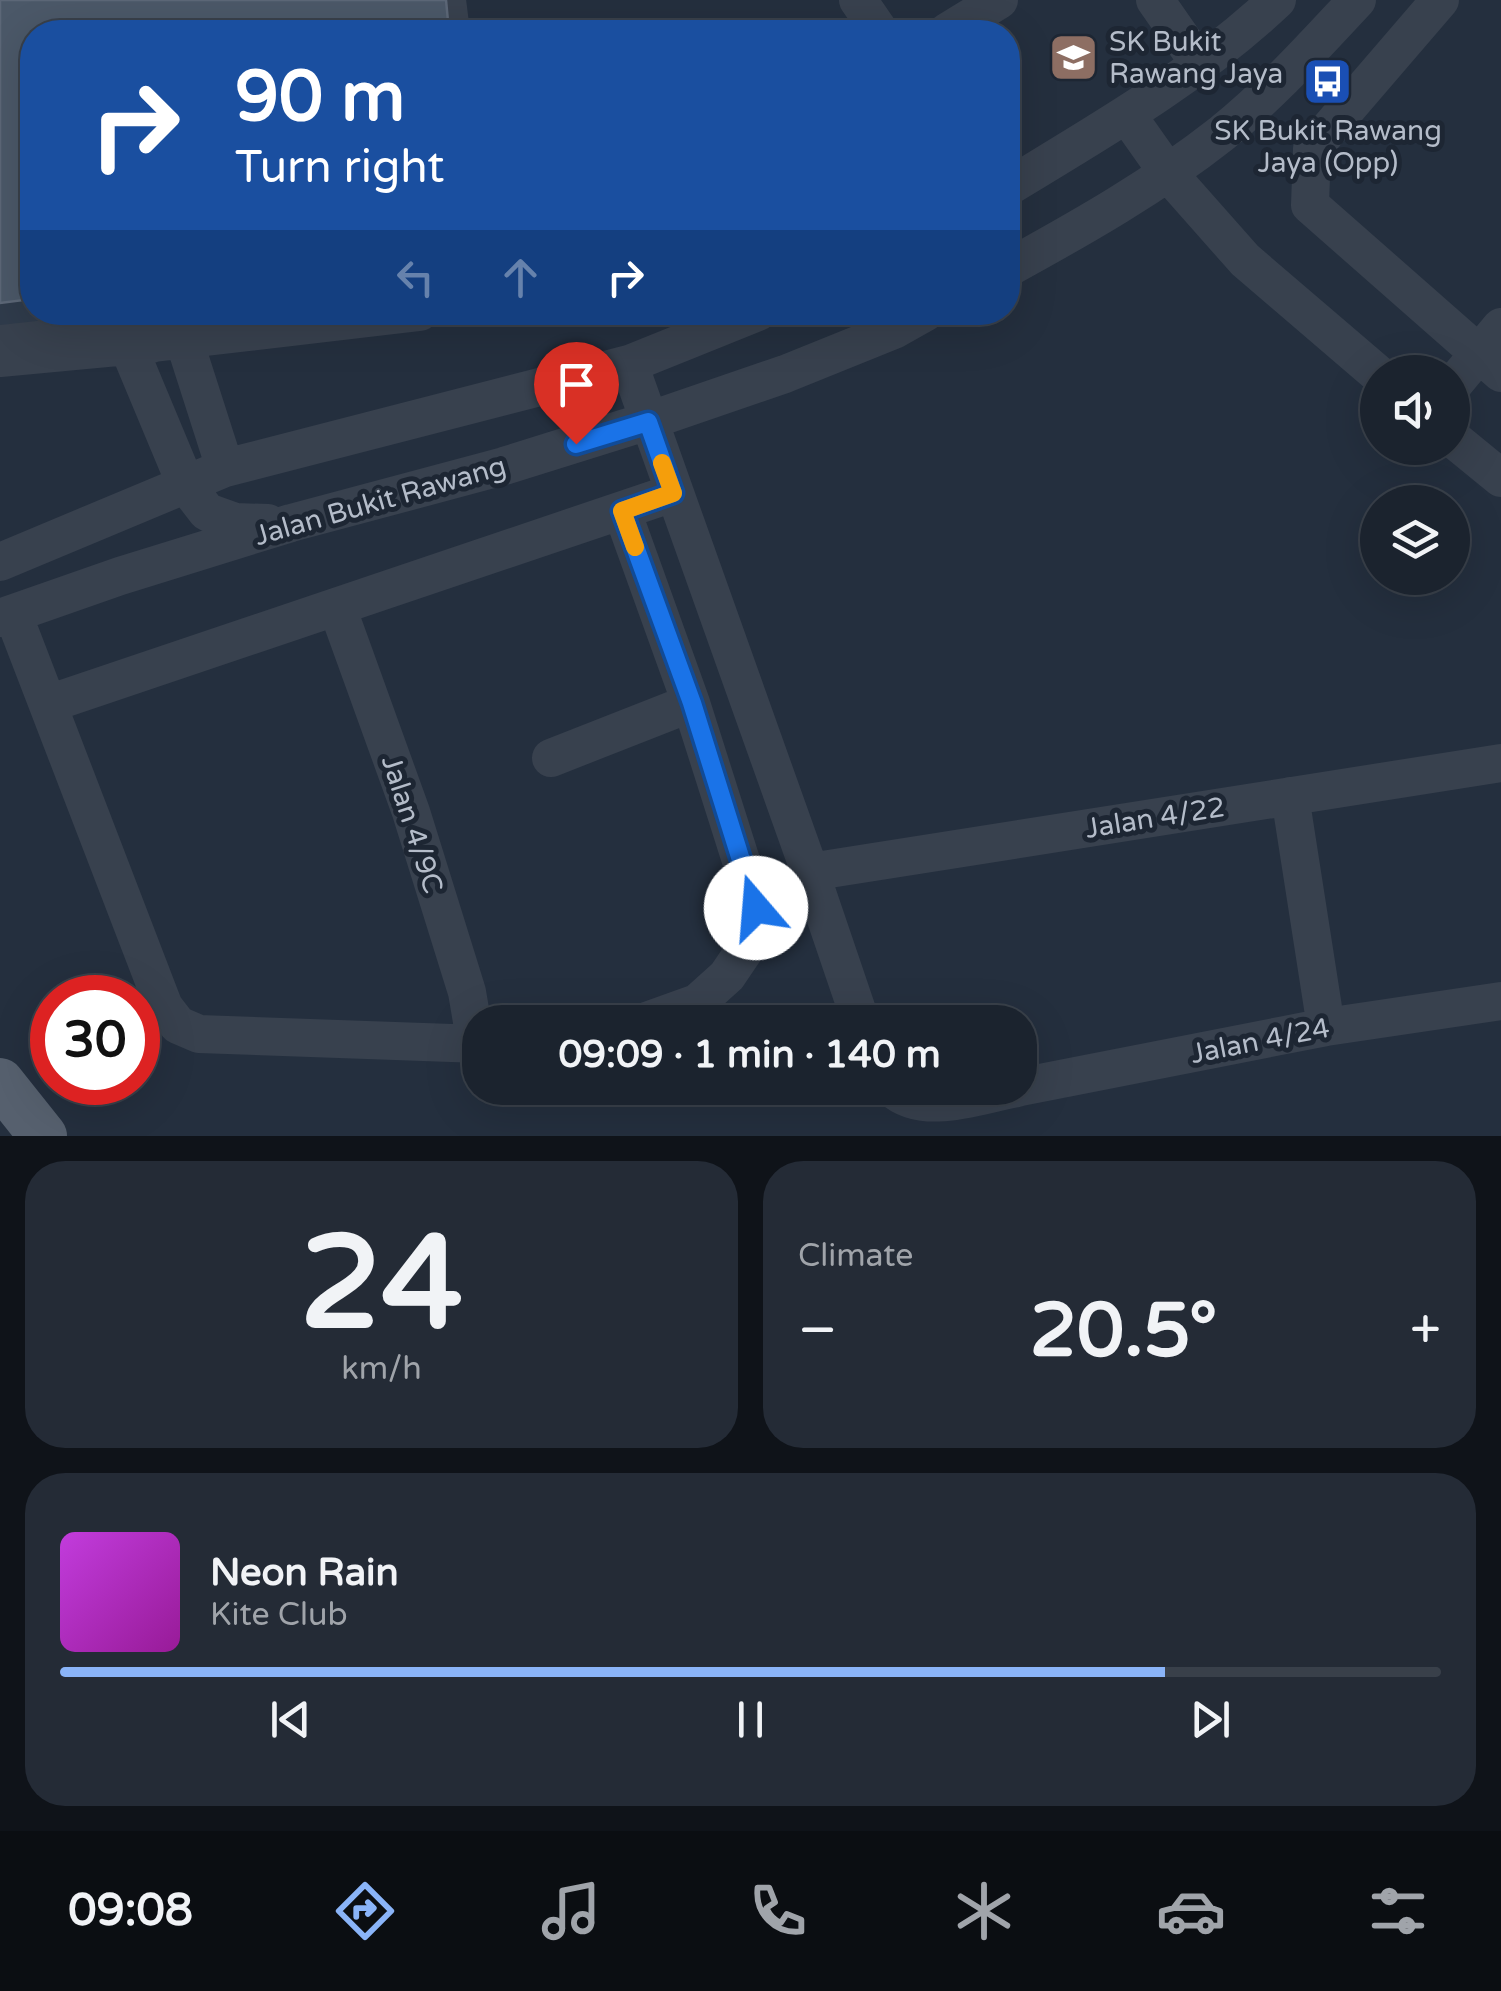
<!DOCTYPE html>
<html lang="en">
<head>
<meta charset="utf-8">
<style>
  :root { --surface:#1b232e; --page:#242b36; --text:#f1f3f6; --muted:#a0a4aa; --line:#39404a; --accent:#8ab4f8 }
  body { margin:0; font-family:"Varela Round",sans-serif; background:var(--page); color:var(--text); height:100vh; display:flex; flex-direction:column; font-size:38px; white-space:nowrap }
  * { box-sizing:border-box; margin:0 }
  p { font-size:32px; color:var(--muted) }
  .icon { flex:none; width:55px; height:55px; fill:none; stroke:currentColor; stroke-width:2; stroke-linecap:round; stroke-linejoin:round }
  .map { position:relative; height:1136px; overflow:hidden }
  .drawer { display:flex; flex-direction:column; gap:25px; padding:25px; background:#0f1319; flex:1 }
  .drawer>* { flex:none }
  .top-card { position:absolute; left:20px; top:20px; width:1000px; height:305px; border-radius:40px; box-shadow:0 10px 40px #0002,0 0 0 2px var(--line); background:#1a4fa0; color:#fff; overflow:hidden }
  .buttons { position:absolute; left:1360px; top:355px; display:grid; gap:20px }
  .buttons a { display:grid; place-items:center; width:110px; height:110px; border-radius:50%; background:var(--surface); box-shadow:0 10px 40px #0002,0 0 0 2px var(--line); font-size:50px }
  .speed { position:absolute; left:30px; top:975px; display:flex; gap:20px; font-size:50px; font-weight:700; text-align:center }
  .speed>* { display:grid; place-content:center; width:130px; height:130px; border-radius:50%; background:var(--surface); box-shadow:0 10px 40px #0002,0 0 0 2px var(--line); line-height:1 }
  .speed .limit { border:15px solid #d22; background:#fff; color:#111 }
  .pin { position:absolute; display:grid; place-items:center; width:85px; height:85px; color:#fff; margin:-102px -42px; border-radius:50% 50% 50% 0; rotate:-45deg; box-shadow:0 0 10px #0007 }
  .pin .icon { rotate:45deg }
  .me { position:absolute; width:110px; margin:-55px; rotate:342deg; stroke-linejoin:round; filter:drop-shadow(0 0 8px #0008) }
  .turn { display:flex; align-items:center; gap:35px; height:210px; padding:0 50px; font-size:45px }
  .turn .icon { width:130px; height:130px; stroke-width:2.5 }
  .turn b { display:block; font-size:70px; line-height:85px }
  .lanes { display:flex; align-items:center; height:95px; padding:0 50px; background:#0003; justify-content:center; gap:50px; direction:ltr }
  .lanes .off { opacity:.35 }
  .big { font-size:75px; font-weight:700; line-height:1.1 }
  .drawer .card { flex:1; display:flex; flex-direction:column; justify-content:center; gap:15px; min-width:0; padding:0 35px; border-radius:40px; background:var(--page) }
  .drawer .dial { align-items:center; gap:0 }
  .dial b { font-size:130px; line-height:1 }
  .song { display:flex; align-items:center; gap:30px }
  .cover { width:120px; height:120px; border-radius:15px; background:linear-gradient(135deg,hsl(290 70% 55%),hsl(300 70% 35%)) }
  .played { height:10px; border-radius:5px; background:linear-gradient(90deg,var(--accent) 80%,var(--line) 80%) }
  .keys { display:flex; justify-content:space-around; direction:ltr }
  .heat { display:flex; justify-content:space-between; align-items:center; font-size:55px; direction:ltr }
  .drawer .tiles { flex:1; display:grid; gap:25px; grid-template-columns:1fr 1fr }
  .card:last-child { grid-column:span 2 }
  .trip { position:absolute; left:462px; top:1005px; width:575px; height:100px; border-radius:40px; background:var(--surface); box-shadow:0 10px 40px #0002,0 0 0 2px var(--line); font-weight:700; line-height:100px; text-align:center }
  .menu { display:flex; height:160px; justify-content:space-around; align-items:center; background:#0b0e12; color:var(--muted) }
  .menu .icon { width:70px; height:70px }
  .menu .selected { color:var(--accent) }
  .menu b { font-size:45px; color:var(--text) }
  .map>svg:first-child { display:block }
  .lines { fill:none; stroke-linecap:round; stroke-linejoin:round }
  .minor { stroke:#38414e; stroke-width:38 }
  .major { stroke:#56606e; stroke-width:48 }
  .shaded-wall { fill:#2f3b4b }
  .building { fill:#4b5868; stroke:#5c6777; stroke-width:2.5 }
  .route-casing { stroke:#114b97; stroke-width:25 }
  .route { stroke:#1a73e8; stroke-width:18 }
  .slow { stroke:#f59e0b; stroke-width:18 }
  .labels { text-anchor:middle; stroke-width:10; stroke-linejoin:round; paint-order:stroke }
  .poi-label { font-size:28px; fill:#b4bcc9; stroke:#1d2633; text-anchor:start }
  .street-label { font-size:28px; fill:#b4bcc9; stroke:#1d2633 }
</style>
</head>
<body>
<div class="map">
<svg width="1501" height="1136" viewBox="0 0 1501 1136">
  <rect width="100%" height="100%" fill="#242f3e"/>
  <g class="lines">
    <path class="minor" d="M447 0 451 32
      M858 0 880 32
      M1155 0 1201 66
      M1440 0 1312 149 1310 205 1501 373
      M947 32 999 0
      M1127 115 1168 173 1245 260 1378 374
      M1008 187C1102 130 1196 76 1277 0
      M1008 268C1081 228 1155 186 1221 134 1271 94 1313 47 1357 0
      M0 331 112 321 151 344
      M184 340 225 468
      M128 346 186 485 207 512 235 522 268 523
      M0 358 128 346 420 312
      M629 364 810 872 861 1022
      M1452 386 1501 327
      M1452 438 1501 478
      M622 511 691 703 756 908 752 939 727 976 697 1003 644 1022
      M0 562 225 468 629 364 758 312
      M337 607 411 812 467 992 476 1045
      M13 614 164 1007 178 1025 199 1034 480 1044
      M0 618 120 576 291 523 504 466 648 421 785 374 894 330 926 312
      M48 704 673 493
      M551 758 691 703
      M1290 796 1326 1027
      M810 872 1501 763
      M1020 1087 1326 1027 1501 1001
      M892 1088C923 1117 979 1095 1017 1088"/>
    <path class="major" d="M0 1082 43 1136"/>
  </g>
  <path class="shaded-wall" d="M32 299V312H120L0 325V303Z"/>
  <path class="building" d="M0 0H446L449 32H32V299L0 303Z"/>
  <g class="lines">
    <defs>
      <path id="route" d="M576 444 648 422 673 493 622 511 692 703 756 908"/>
    </defs>
    <use href="#route" class="route-casing"/>
    <use href="#route" class="route"/>
    <path class="slow" d="M635 547 622 511 673 493 662 463"/>
  </g>
  <defs>
    <symbol id="school-square" viewBox="-11 -11 22 22"><rect x="-9" y="-9" width="18" height="18" rx="4" fill="#8d6e63" stroke="#1d2633"/><path d="M0-5L7-2L0 1L-7-2ZM-4 1L0 2.5L4 1V4Q0 6-4 4Z" fill="#fff"/></symbol>
    <symbol id="bus-square" viewBox="-11 -11 22 22"><rect x="-9" y="-9" width="18" height="18" rx="4" fill="#1a4fb4" stroke="#1d2633"/><path d="M-5-6H5V4H4V6H2V4H-2V6H-4V4H-5ZM-3.5-4V0h7V-4ZM-3.5 1.2v1.5H-2V1.2ZM2 1.2v1.5H3.5V1.2Z" fill="#fff"/></symbol>
  </defs>
  <g fill-rule="evenodd">
    <use href="#school-square" x="1046" y="30" width="55" height="55"/>
    <use href="#bus-square" x="1300" y="54" width="55" height="55"/>
  </g>
  <g class="labels">
    <g class="poi-label">
      <text x="1109" y="51">SK Bukit<tspan x="1109" dy="32">Rawang Jaya</tspan></text>
      <text x="1328" y="140" text-anchor="middle">SK Bukit Rawang<tspan x="1328" dy="32">Jaya (Opp)</tspan></text>
    </g>
    <g class="street-label">
      <text transform="translate(380 500) rotate(-16)" y="10">Jalan Bukit Rawang</text>
      <text transform="translate(1155 817) rotate(-9)" y="10">Jalan 4/22</text>
      <text transform="translate(413 824) rotate(72)" y="10">Jalan 4/9C</text>
      <text transform="translate(1260 1040) rotate(-11)" y="10">Jalan 4/24</text>
    </g>
  </g>
</svg>
<div class="buttons">
<a><svg class="icon" aria-label="sound" viewBox="0 0 24 24"><path d="M4 9h4l5-4v14l-5-4H4zM17 9q2 3 0 6"/></svg></a>
<a><svg class="icon" aria-label="layers" viewBox="0 0 24 24"><path d="M12 4l9 5-9 5-9-5zM3 14l9 5 9-5"/></svg></a>
</div>
<div class="speed"><div class="limit">30</div></div>
<div class="pin" style="left:576px;top:444px;background:#d93025"><svg class="icon" aria-label="arrive" viewBox="0 0 24 24"><path d="M6 21V4h12l-3 4 3 4H6"/></svg></div>
<svg class="me" style="left:756px;top:908px" viewBox="-20 -20 40 40"><circle r="19" fill="#fff"/><path d="M0-13L10 11 0 6-10 11z" fill="#1a73e8"/></svg>
<div class="trip">09:09 · 1 min · 140 m</div>
<div class="top-card">
<div class="turn"><svg class="icon" aria-label="right" viewBox="0 0 24 24"><path d="M7 20v-9h11M14 6l5 5-5 5"/></svg><div><b>90 m</b>Turn right</div></div>
<div class="lanes"><svg class="icon off" aria-label="left" viewBox="0 0 24 24"><path d="M17 20v-9H6M10 6l-5 5 5 5"/></svg><svg class="icon off" aria-label="ahead" viewBox="0 0 24 24"><path d="M12 20V5M6 11l6-6 6 6"/></svg><svg class="icon" aria-label="right" viewBox="0 0 24 24"><path d="M7 20v-9h11M14 6l5 5-5 5"/></svg></div>
</div>
</div>
<section class="drawer">
<div class="tiles">
<div class="card dial"><b>24</b><p>km/h</p></div>
<div class="card"><p>Climate</p>
<div class="heat"><a>−</a><b class="big">20.5°</b><a>+</a></div>
</div>
<div class="card">
<div class="song"><i class="cover"></i><div><b>Neon Rain</b><p>Kite Club</p></div></div>
<div class="played"></div>
<div class="keys"><svg class="icon" aria-label="previous" viewBox="0 0 24 24"><path d="M18 5L8 12l10 7zM5 5v14"/></svg><svg class="icon" aria-label="pause" viewBox="0 0 24 24"><path d="M8 5v14M16 5v14"/></svg><svg class="icon" aria-label="next" viewBox="0 0 24 24"><path d="M6 5l10 7-10 7zM19 5v14"/></svg></div>
</div>
</div>
</section>
<nav class="menu">
<b>09:08</b>
<svg class="icon selected" aria-label="directions" viewBox="0 0 24 24"><path d="M12 3l9 9-9 9-9-9zM9 14v-3h6M13 9l2 2-2 2"/></svg>
<svg class="icon" aria-label="music" viewBox="0 0 24 24"><path d="M9 18V5l10-2v13"/><circle cx="6" cy="18" r="3"/><circle cx="16" cy="16" r="3"/></svg>
<svg class="icon" aria-label="phone" viewBox="0 0 24 24"><path d="M5 4h4l2 5-3 2q2 4 5 5l2-3 5 2v4C11 20 4 13 5 4z"/></svg>
<svg class="icon" aria-label="climate" viewBox="0 0 24 24"><path d="M12 3v18M4 7l16 10M4 17L20 7"/></svg>
<svg class="icon" aria-label="car" viewBox="0 0 24 24"><path d="M5 17H2v-5l4-1 3-4h7l3 4 3 1v5h-3M9 17h6M6 11h13"/><circle cx="7" cy="17" r="2"/><circle cx="17" cy="17" r="2"/></svg>
<svg class="icon" aria-label="filters" viewBox="0 0 24 24"><path d="M4 7h16M4 17h16"/><circle cx="9" cy="7" r="2"/><circle cx="15" cy="17" r="2"/></svg>
</nav>
</body>
</html>
